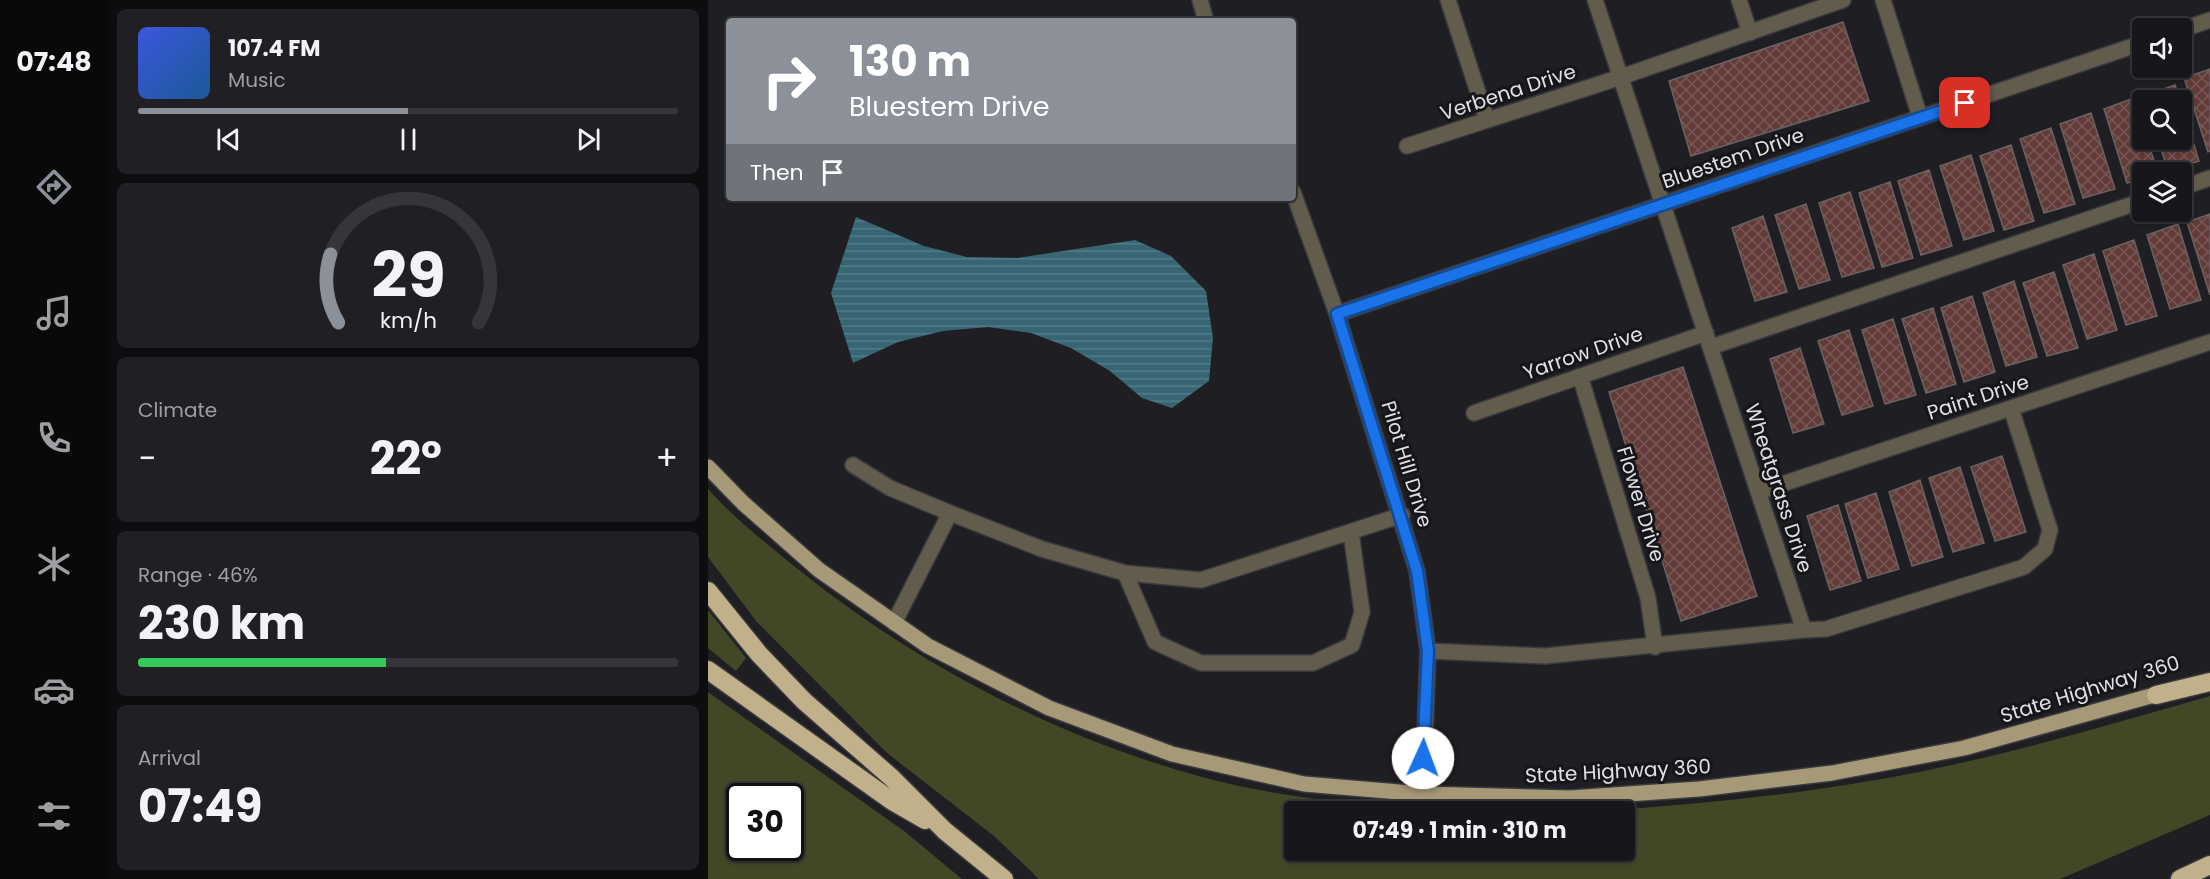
<!DOCTYPE html>
<html lang="en">
<head>
<meta charset="utf-8">
<style>
  :root { --surface:#17161a; --page:#201f23; --text:#f1f3f6; --muted:#9e9fa2; --line:#363539; --accent:#8c9099 }
  body { margin:0; font-family:Poppins,sans-serif; background:var(--page); color:var(--text); height:100vh; display:flex; flex-direction:column; font-size:22px; white-space:nowrap }
  * { box-sizing:border-box; margin:0 }
  p { font-size:20px; color:var(--muted) }
  .icon { flex:none; width:33px; height:33px; fill:none; stroke:currentColor; stroke-width:2; stroke-linecap:round; stroke-linejoin:round }
  .map { position:relative; flex:1; overflow:hidden }
  .details { display:flex; flex-direction:column; gap:9px; padding:9px; background:#0d0c0e; width:600px }
  .details>* { flex:none }
  .banner { position:absolute; left:18px; top:18px; width:570px; height:183px; border-radius:6px; box-shadow:0 2px 4px #0004,0 0 0 2px var(--line); background:#8c9099; color:#fff; overflow:hidden }
  .fabs { position:absolute; left:1424px; top:18px; display:grid; gap:12px }
  .fabs a { display:grid; place-items:center; width:60px; height:60px; border-radius:6px; background:var(--surface); box-shadow:0 2px 4px #0004,0 0 0 2px var(--line); font-size:30px }
  .speed { position:absolute; left:18px; top:783px; display:flex; gap:12px; font-size:30px; font-weight:700; text-align:center }
  .speed>* { display:grid; place-content:center; width:78px; height:78px; border-radius:50%; background:var(--surface); box-shadow:0 2px 4px #0004,0 0 0 2px var(--line); line-height:1 }
  .speed .limit { border:3px solid #111; border-radius:9px; background:#fff; color:#111 }
  .pin { position:absolute; display:grid; place-items:center; width:51px; height:51px; color:#fff; margin:-26px; border-radius:12px; box-shadow:0 3px 9px #0006 }
  .me { position:absolute; width:66px; margin:-33px; rotate:2deg; stroke-linejoin:round; filter:drop-shadow(0 0 4px #0008) }
  .turn { display:flex; align-items:center; gap:21px; height:126px; padding:0 24px; font-size:27px }
  .turn .icon { width:78px; height:78px; stroke-width:2.5 }
  .turn b { display:block; font-size:42px; line-height:51px }
  .then { display:flex; align-items:center; height:57px; padding:0 24px; background:#0003; gap:12px; font-size:22px }
  .big { font-size:45px; font-weight:700; line-height:1.1 }
  .details .tile { flex:1; display:flex; flex-direction:column; justify-content:center; gap:9px; min-width:0; padding:0 21px; border-radius:9px; background:var(--page) }
  .details .dial { align-items:center; gap:0 }
  .dial svg { height:156px; overflow:visible; fill:none; stroke:var(--line); stroke-width:7; stroke-linecap:round; text-anchor:middle }
  .dial text { fill:var(--text); stroke:none }
  .song { display:flex; align-items:center; gap:18px }
  .cover { width:72px; height:72px; border-radius:9px; background:linear-gradient(135deg,hsl(230 70% 55%),hsl(210 70% 35%)) }
  .played { height:6px; border-radius:3px; background:linear-gradient(90deg,var(--accent) 50%,var(--line) 50%) }
  .keys { display:flex; justify-content:space-around; direction:ltr }
  .heat { display:flex; justify-content:space-between; align-items:center; font-size:33px; direction:ltr }
  .charge { height:9px; border-radius:4px; background:linear-gradient(90deg,#34c759 46%,var(--line) 0) }
  .trip { position:absolute; left:576px; top:801px; width:351px; height:60px; border-radius:6px; background:var(--surface); box-shadow:0 2px 4px #0004,0 0 0 2px var(--line); font-weight:700; line-height:60px; text-align:center }
  main { display:flex; flex:1; min-height:0 }
  .menu { display:flex; flex-direction:column; width:108px; justify-content:space-around; align-items:center; background:#09090a; color:var(--muted) }
  .menu .icon { width:42px; height:42px }
  .menu .selected { color:var(--accent) }
  .menu b { font-size:27px; color:var(--text) }
  .map>svg:first-child { display:block }
  .grass { fill:#434726; fill-rule:evenodd }
  .water { fill:url(#water-rules) }
  .building { fill:url(#building-cross-hatch); stroke:#686262; stroke-width:1.5 }
  .lines { fill:none; stroke-linecap:round; stroke-linejoin:round }
  .minor-casing { stroke:#3a393d; stroke-width:18 }
  .major-casing { stroke:#3a393d; stroke-width:18 }
  .highway-casing { stroke:#3a393d; stroke-width:21 }
  .minor { stroke:#625c4c; stroke-width:15 }
  .major { stroke:#a69978; stroke-width:15 }
  .highway { stroke:#c1b18a; stroke-width:18 }
  .route-casing { stroke:#114b97; stroke-width:15 }
  .route { stroke:#1a73e8; stroke-width:10 }
  .labels { text-anchor:middle; stroke-width:6; stroke-linejoin:round; paint-order:stroke }
  .street-label { font-size:20px; fill:#e1e1e3; stroke:#161519 }
</style>
</head>
<body>
<main>
<nav class="menu">
<b>07:48</b>
<svg class="icon selected" aria-label="directions" viewBox="0 0 24 24"><path d="M12 3l9 9-9 9-9-9zM9 14v-3h6M13 9l2 2-2 2"/></svg>
<svg class="icon" aria-label="music" viewBox="0 0 24 24"><path d="M9 18V5l10-2v13"/><circle cx="6" cy="18" r="3"/><circle cx="16" cy="16" r="3"/></svg>
<svg class="icon" aria-label="phone" viewBox="0 0 24 24"><path d="M5 4h4l2 5-3 2q2 4 5 5l2-3 5 2v4C11 20 4 13 5 4z"/></svg>
<svg class="icon" aria-label="climate" viewBox="0 0 24 24"><path d="M12 3v18M4 7l16 10M4 17L20 7"/></svg>
<svg class="icon" aria-label="car" viewBox="0 0 24 24"><path d="M5 17H2v-5l4-1 3-4h7l3 4 3 1v5h-3M9 17h6M6 11h13"/><circle cx="7" cy="17" r="2"/><circle cx="17" cy="17" r="2"/></svg>
<svg class="icon" aria-label="filters" viewBox="0 0 24 24"><path d="M4 7h16M4 17h16"/><circle cx="9" cy="7" r="2"/><circle cx="15" cy="17" r="2"/></svg>
</nav>
<section class="details">
<div class="tile">
<div class="song"><i class="cover"></i><div><b>107.4 FM</b><p>Music</p></div></div>
<div class="played"></div>
<div class="keys"><svg class="icon" aria-label="previous" viewBox="0 0 24 24"><path d="M18 5L8 12l10 7zM5 5v14"/></svg><svg class="icon" aria-label="pause" viewBox="0 0 24 24"><path d="M8 5v14M16 5v14"/></svg><svg class="icon" aria-label="next" viewBox="0 0 24 24"><path d="M6 5l10 7-10 7zM19 5v14"/></svg></div>
</div>
<div class="tile dial"><svg viewBox="0 0 100 80">
<path d="M14 69A42 42 0 1 1 86 69"/>
<path d="M14 69A42 42 0 0 1 10 34" stroke="#8c9099"/>
<text x="50" y="56" font-size="32" font-weight="700">29</text>
<text x="50" y="72" font-size="11">km/h</text>
</svg></div>
<div class="tile"><p>Climate</p>
<div class="heat"><a>−</a><b class="big">22°</b><a>+</a></div>
</div>
<div class="tile"><p>Range · 46%</p><b class="big">230 km</b><div class="charge"></div></div>
<div class="tile"><p>Arrival</p><b class="big">07:49</b></div>
</section>
<div class="map">
<svg width="1502" height="879" viewBox="0 0 1502 879">
  <defs>
    <pattern id="water-rules" width="6" height="5" patternUnits="userSpaceOnUse" patternTransform="scale(1.5)"><rect width="6" height="5" fill="#376574"/><path d="M0 2.5h6" fill="none" stroke="#547b88"/></pattern>
    <pattern id="building-cross-hatch" width="8" height="8" patternUnits="userSpaceOnUse" patternTransform="scale(1.5)"><rect width="8" height="8" fill="#623b38"/><path d="M0 0l8 8M0 8l8-8" fill="none" stroke="#785755"/></pattern>
  </defs>
  <rect width="100%" height="100%" fill="#1f1e22"/>
  <path class="grass" d="M0 489C25 517 53 539 81 562 201 660 343 736 494 777 568 797 646 804 723 811L586 812V850H916V812L888 811C1019 803 1151 788 1279 757 1354 739 1428 717 1502 696V815L1352 879H331L286 836 179 753 48 621 0 557Z
    M0 610 38 658 28 671 0 648Z
    M0 692 196 831 254 879H0ZM32 796H82V848H32Z"/>
  <path class="water" d="M148 217 216 246 259 257 309 258 427 240 463 256 498 291 505 338 501 381 464 408 434 398 402 371 363 348 323 333 280 327 235 331 190 342 145 363 123 293Z"/>
  <path class="building" d="M1135 22 1161 101 983 156 961 81Z
    M1502 69V151L1500 152 1476 78Z
    M1467 85 1472 100H1438L1437 96Z
    M1426 98 1434 122V140H1439L1450 172H1434V178L1419 183 1396 109Z
    M1473 103 1491 161 1460 170 1450 140H1473Z
    M1383 113 1407 189 1375 198 1352 124Z
    M1343 128 1367 204 1336 213 1312 139Z
    M1303 145 1326 221 1296 230 1272 156Z
    M1263 155 1286 231 1256 240 1232 166Z
    M1221 170 1244 246 1213 255 1190 181Z
    M1182 182 1205 258 1174 267 1151 193Z
    M1142 192 1166 268 1134 277 1111 203Z
    M1098 204 1122 280 1091 289 1067 215Z
    M1502 214V295L1479 222Z
    M1055 216 1079 292 1047 301 1024 228Z
    M1470 224 1493 300 1462 309 1439 235Z
    M1426 240 1449 316 1418 325 1395 251Z
    M1386 254 1409 330 1379 339 1355 265Z
    M1346 272 1370 348 1339 356 1315 283Z
    M1306 281 1329 357 1298 366 1275 293Z
    M1264 296 1287 372 1256 382 1233 308Z
    M1225 308 1248 384 1218 393 1194 319Z
    M1185 319 1208 395 1177 404 1154 330Z
    M1141 330 1165 406 1134 415 1110 341Z
    M1092 348 1116 424 1085 433 1062 359Z
    M975 367 1049 596 973 621 901 392Z
    M1294 456 1318 532 1287 541 1263 467Z
    M1252 467 1276 543 1245 552 1221 478Z
    M1212 480 1235 557 1204 566 1181 492Z
    M1168 493 1191 569 1160 578 1137 504Z
    M1130 505 1153 581 1122 590 1099 516Z"/>
  <g class="lines">
    <defs>
      <path id="minor" d="M492 0 498 21
        M740 0 779 120
        M1031 0 1042 33
        M1175 0 1212 117
        M1473 30 1502 20
        M699 146 913 77 1135 0
        M1473 188 1502 178
        M585 192 629 314 709 571 720 651 715 794
        M629 314 1434 43
        M1003 347 1434 201
        M872 376 940 598 947 647
        M766 413 998 333
        M145 465 182 488 242 513
        M1050 492 1502 342
        M417 573 447 642 493 663H605L644 645 654 612 643 532
        M186 623 242 513 334 549 417 573 493 580 694 515
        M1096 630 1118 629 1316 567 1337 549 1342 530 1303 408
        M720 651 837 656 1096 630 887 0"/>
      <path id="major" d="M0 467 35 503 111 570 220 646 341 708 464 754 596 784 715 794 862 798 991 789 1124 773 1256 748 1457 692"/>
      <path id="highway" d="M0 591 51 654 96 701 184 778 237 831 296 879
        M0 670 184 801 217 820
        M1448 695 1502 682
        M1472 879 1502 865"/>
    </defs>
    <use href="#minor" class="minor-casing"/>
    <use href="#major" class="major-casing"/>
    <use href="#highway" class="highway-casing"/>
    <use href="#minor" class="minor"/>
    <use href="#major" class="major"/>
    <use href="#highway" class="highway"/>
  </g>
  <g class="lines">
    <defs>
      <path id="route" d="M715 758 720 651 709 571 629 314 1257 103"/>
    </defs>
    <use href="#route" class="route-casing"/>
    <use href="#route" class="route"/>
  </g>
  <g class="labels">
    <g class="street-label">
      <text transform="translate(800 92) rotate(-18)" y="7">Verbena Drive</text>
      <text transform="translate(1025 158) rotate(-19)" y="7">Bluestem Drive</text>
      <text transform="translate(875 353) rotate(-19)" y="7">Yarrow Drive</text>
      <text transform="translate(1270 397) rotate(-18)" y="7">Paint Drive</text>
      <text transform="translate(699 464) rotate(73)" y="7">Pilot Hill Drive</text>
      <text transform="translate(1071 488) rotate(72)" y="7">Wheatgrass Drive</text>
      <text transform="translate(933 504) rotate(73)" y="7">Flower Drive</text>
      <text transform="translate(1382 689) rotate(-17)" y="7">State Highway 360</text>
      <text transform="translate(910 771) rotate(-3)" y="7">State Highway 360</text>
    </g>
  </g>
</svg>
<div class="fabs">
<a><svg class="icon" aria-label="sound" viewBox="0 0 24 24"><path d="M4 9h4l5-4v14l-5-4H4zM17 9q2 3 0 6"/></svg></a>
<a><svg class="icon" aria-label="search" viewBox="0 0 24 24"><circle cx="10" cy="10" r="6"/><path d="M15 15l6 6"/></svg></a>
<a><svg class="icon" aria-label="layers" viewBox="0 0 24 24"><path d="M12 4l9 5-9 5-9-5zM3 14l9 5 9-5"/></svg></a>
</div>
<div class="speed"><div class="limit">30</div></div>
<div class="pin" style="left:1257px;top:103px;background:#d93025"><svg class="icon" aria-label="arrive" viewBox="0 0 24 24"><path d="M6 21V4h12l-3 4 3 4H6"/></svg></div>
<svg class="me" style="left:715px;top:758px" viewBox="-20 -20 40 40"><circle r="19" fill="#fff"/><path d="M0-13L10 11 0 6-10 11z" fill="#1a73e8"/></svg>
<div class="trip">07:49 · 1 min · 310 m</div>
<div class="banner">
<div class="turn"><svg class="icon" aria-label="right" viewBox="0 0 24 24"><path d="M7 20v-9h11M14 6l5 5-5 5"/></svg><div><b>130 m</b>Bluestem Drive</div></div>
<div class="then">Then<svg class="icon" aria-label="arrive" viewBox="0 0 24 24"><path d="M6 21V4h12l-3 4 3 4H6"/></svg></div>
</div>
</div>
</main>
</body>
</html>
